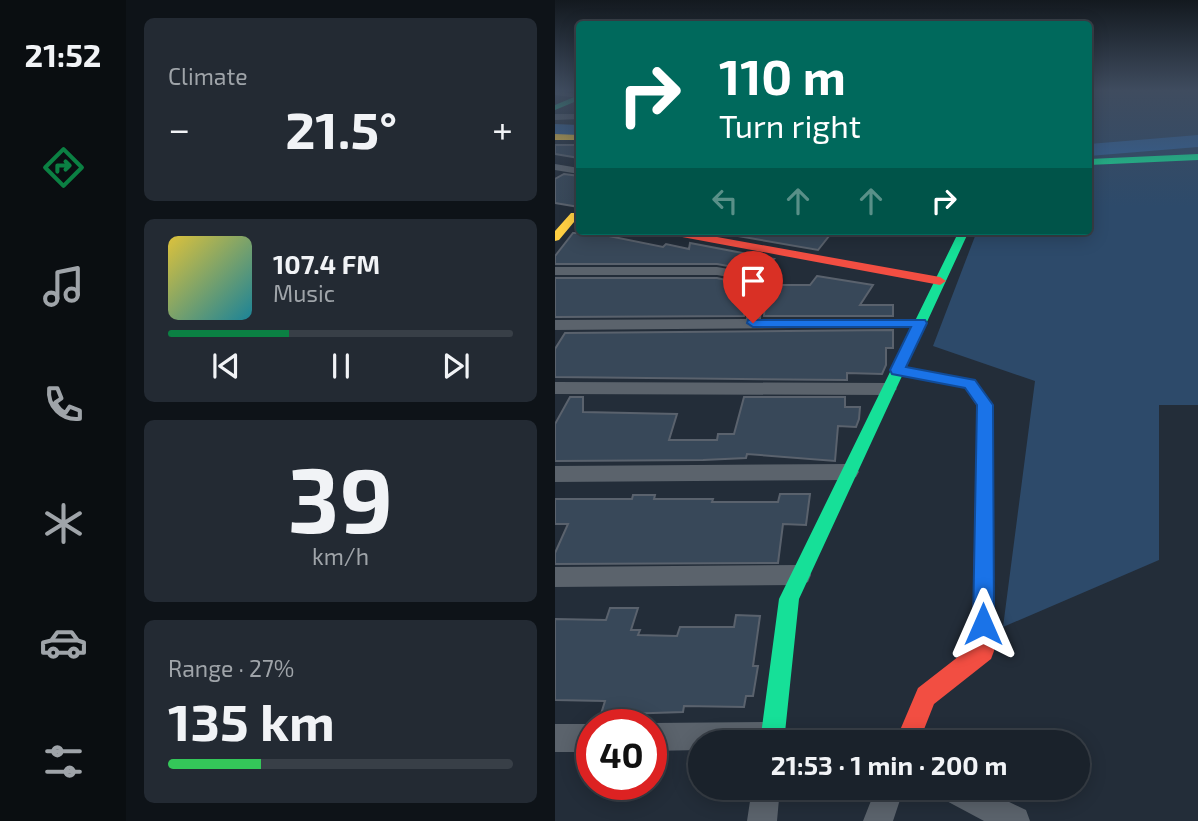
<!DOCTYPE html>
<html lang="en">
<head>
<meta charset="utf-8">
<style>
  :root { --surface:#1a222b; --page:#232a33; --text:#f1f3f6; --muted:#9fa4a9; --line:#383f47; --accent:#0b8043 }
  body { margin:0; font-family:"Exo 2",sans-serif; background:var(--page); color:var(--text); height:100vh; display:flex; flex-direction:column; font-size:26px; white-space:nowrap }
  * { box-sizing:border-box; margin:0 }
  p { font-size:23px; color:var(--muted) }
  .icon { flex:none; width:38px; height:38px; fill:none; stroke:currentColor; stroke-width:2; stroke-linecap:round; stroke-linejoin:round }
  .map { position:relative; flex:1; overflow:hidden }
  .sheet { display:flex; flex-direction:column; gap:18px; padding:18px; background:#0e1318; width:429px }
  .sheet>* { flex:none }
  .top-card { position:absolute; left:21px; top:21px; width:516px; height:214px; border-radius:7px; box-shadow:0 4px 18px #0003,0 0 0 2px var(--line); background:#00695c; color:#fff; overflow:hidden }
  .speed { position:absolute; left:21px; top:709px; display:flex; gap:14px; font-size:35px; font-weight:700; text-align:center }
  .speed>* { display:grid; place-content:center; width:91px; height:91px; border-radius:50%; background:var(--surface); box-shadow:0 4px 18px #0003,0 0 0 2px var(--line); line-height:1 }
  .speed .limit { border:10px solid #d22; background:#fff; color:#111 }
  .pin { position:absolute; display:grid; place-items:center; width:60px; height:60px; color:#fff; margin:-72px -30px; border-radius:50% 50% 50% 0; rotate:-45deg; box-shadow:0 0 7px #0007 }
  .pin .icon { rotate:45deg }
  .me { position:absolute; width:77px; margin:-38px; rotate:0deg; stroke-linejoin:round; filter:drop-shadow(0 0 5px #0008) }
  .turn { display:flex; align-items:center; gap:24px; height:147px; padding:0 28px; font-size:32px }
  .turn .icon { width:91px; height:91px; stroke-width:2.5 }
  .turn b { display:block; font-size:49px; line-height:60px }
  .lanes { display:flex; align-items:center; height:66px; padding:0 28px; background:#0003; justify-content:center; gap:35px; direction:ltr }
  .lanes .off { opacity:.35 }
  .big { font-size:52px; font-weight:700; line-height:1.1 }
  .sheet .widget { flex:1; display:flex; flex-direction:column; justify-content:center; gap:10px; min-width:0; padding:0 24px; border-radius:10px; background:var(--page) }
  .sheet .dial { align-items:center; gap:0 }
  .dial b { font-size:91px; line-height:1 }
  .song { display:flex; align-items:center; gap:21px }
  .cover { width:84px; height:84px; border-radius:10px; background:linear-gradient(135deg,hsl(50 70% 55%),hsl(190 70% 35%)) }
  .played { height:7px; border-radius:4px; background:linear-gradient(90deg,var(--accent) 35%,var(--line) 35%) }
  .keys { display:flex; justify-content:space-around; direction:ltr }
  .heat { display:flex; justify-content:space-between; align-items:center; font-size:38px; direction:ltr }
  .charge { height:10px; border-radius:5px; background:linear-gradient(90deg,#34c759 27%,var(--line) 0) }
  .trip { position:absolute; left:133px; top:730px; width:402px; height:70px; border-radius:35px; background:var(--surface); box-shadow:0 4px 18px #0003,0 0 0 2px var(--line); font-weight:700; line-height:70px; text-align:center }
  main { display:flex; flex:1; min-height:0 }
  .dock { display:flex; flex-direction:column; width:126px; justify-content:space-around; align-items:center; background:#0a0e11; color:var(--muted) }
  .dock .icon { width:49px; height:49px }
  .dock .selected { color:var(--accent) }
  .dock b { font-size:32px; color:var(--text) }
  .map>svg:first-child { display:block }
  .green { fill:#2d4a6a }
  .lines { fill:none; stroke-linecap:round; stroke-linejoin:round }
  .river { fill:#32659f; fill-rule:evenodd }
  .building { fill:#384859; stroke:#5a626d; stroke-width:2 }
  .street { fill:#5b636c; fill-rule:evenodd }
  .fast { fill:#16e098; fill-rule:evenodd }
  .slow { fill:#ffcf43; fill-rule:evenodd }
  .jam { fill:#f24e42; fill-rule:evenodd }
  .route { fill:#1a73e8; stroke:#114b97; stroke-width:2 }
</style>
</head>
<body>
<main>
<nav class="dock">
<b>21:52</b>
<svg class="icon selected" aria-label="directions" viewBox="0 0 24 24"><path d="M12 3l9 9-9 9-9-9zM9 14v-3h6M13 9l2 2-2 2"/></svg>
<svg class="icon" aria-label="music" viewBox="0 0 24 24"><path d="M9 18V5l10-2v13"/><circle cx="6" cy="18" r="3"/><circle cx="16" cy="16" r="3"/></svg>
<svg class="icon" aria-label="phone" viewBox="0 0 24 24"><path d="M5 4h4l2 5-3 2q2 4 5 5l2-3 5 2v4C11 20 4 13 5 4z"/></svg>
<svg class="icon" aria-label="climate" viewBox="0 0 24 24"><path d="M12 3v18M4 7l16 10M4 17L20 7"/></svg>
<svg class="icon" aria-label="car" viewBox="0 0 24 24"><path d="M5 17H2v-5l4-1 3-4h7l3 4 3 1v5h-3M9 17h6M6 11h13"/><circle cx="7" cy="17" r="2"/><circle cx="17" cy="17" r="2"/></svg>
<svg class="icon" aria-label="filters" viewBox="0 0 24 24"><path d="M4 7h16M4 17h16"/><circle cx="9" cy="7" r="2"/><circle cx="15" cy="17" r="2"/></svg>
</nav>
<section class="sheet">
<div class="widget"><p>Climate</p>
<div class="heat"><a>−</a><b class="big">21.5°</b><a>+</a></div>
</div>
<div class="widget">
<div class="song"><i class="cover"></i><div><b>107.4 FM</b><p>Music</p></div></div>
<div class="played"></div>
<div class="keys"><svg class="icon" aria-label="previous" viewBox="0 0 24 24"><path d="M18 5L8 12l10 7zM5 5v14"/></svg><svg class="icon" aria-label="pause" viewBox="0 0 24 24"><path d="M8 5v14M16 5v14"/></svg><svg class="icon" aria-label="next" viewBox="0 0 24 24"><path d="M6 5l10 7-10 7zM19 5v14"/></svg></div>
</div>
<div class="widget dial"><b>39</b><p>km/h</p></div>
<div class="widget"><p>Range · 27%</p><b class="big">135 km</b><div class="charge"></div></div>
</section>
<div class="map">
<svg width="644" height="821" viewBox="0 0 644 821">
  <rect width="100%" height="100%" fill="#232d39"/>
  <path class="green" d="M534 91H643V405H604V560L448 627 480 381 378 346 422 231H534Z"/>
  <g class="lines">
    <path class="river" d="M0 124 24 125V137L0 136Z
      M644 135V147L534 156V144Z"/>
  </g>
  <path class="building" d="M0 145H24V158L0 154Z
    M9 174 24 176V207L0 203V179Z
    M154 231H278L263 250Z
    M18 233H39L108 247 111 244 134 249 135 243 219 259 206 272 162 264H0V256Z
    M262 276 318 285 305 305H338V316H209L211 285H255Z
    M0 278H162L194 285 189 316 0 317Z
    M338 330V348H331V365L327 374 292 373V380L0 377V349L10 333Z
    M15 397H28V412L122 414 114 440H162L163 434H179L189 397H290V407H305L304 419 301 427 283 426 280 461 192 454 191 458 148 460 0 461V424Z
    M225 494H255L251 525 228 524 223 563 0 564V553L13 524H0V499H77L78 495H100L99 499H158L157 502H223Z
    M55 608H83L76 630H85L83 635 122 636 125 627H179L181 615 205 616 198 666H203L198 696H191L189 707 129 706 128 712 67 714H46L50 701 0 700V619L51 620Z"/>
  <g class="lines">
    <path class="street" d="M0 91 24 94V98L0 95Z
      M0 114H24V119L0 120Z
      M0 164 24 168V174L0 170Z
      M0 267H162L209 275 206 319H365L372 323 365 327 0 330V320L191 319 197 281 162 275H0Z
      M0 382 334 383 342 389 334 395 0 394Z
      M294 464 301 467 304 472 301 477 294 480 0 482V466Z
      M245 565 253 568 256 575 253 582 245 585 0 587V567Z
      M217 722 227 726 231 736 228 742H145V750L96 751V724H93L96 723Z
      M0 724H37V752H0Z
      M197 788H225L222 821H192Z
      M321 788H349L338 821H308Z
      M382 788H425L471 810 475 821H429L386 798Z"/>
    <path class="fast" d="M24 95V100L0 110V105Z
      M644 154V160L534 165V159Z
      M404 231H414L244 599 229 742H205L224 599Z"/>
    <path class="slow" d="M0 134 24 135V140H0Z
      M16 213H24V216L4 240 0 241V231Z"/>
    <path class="jam" d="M106 231H129L385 277 391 281 385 285 111 234Z
      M342 365 420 380 438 405 439 651 436 659 379 704 364 742H340L363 688 417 646 422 406 410 388 337 373 335 370Z"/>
  </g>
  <linearGradient id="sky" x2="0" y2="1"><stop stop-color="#13191f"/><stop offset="0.44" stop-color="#3f4c5f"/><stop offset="1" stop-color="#3f4c5f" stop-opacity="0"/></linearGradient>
  <rect width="644" height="206" fill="url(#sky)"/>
  <path class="route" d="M193 320H370L372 323 351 367 420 380 438 405 439 624 436 631 428 635 421 631 418 624 422 405 410 388 337 374 335 370 356 327H198L192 323Z"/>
</svg>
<div class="speed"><div class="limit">40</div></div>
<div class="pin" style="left:198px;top:323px;background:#d93025"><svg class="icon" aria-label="arrive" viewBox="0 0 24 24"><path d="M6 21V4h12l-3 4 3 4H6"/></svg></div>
<svg class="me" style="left:428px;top:624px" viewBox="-20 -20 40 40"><path d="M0-17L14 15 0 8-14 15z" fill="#1a73e8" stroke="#fff" stroke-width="4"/></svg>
<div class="trip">21:53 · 1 min · 200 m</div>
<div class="top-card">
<div class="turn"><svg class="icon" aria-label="right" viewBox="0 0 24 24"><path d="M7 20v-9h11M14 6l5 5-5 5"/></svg><div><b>110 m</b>Turn right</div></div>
<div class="lanes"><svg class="icon off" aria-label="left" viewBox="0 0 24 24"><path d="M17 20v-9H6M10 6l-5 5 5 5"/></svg><svg class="icon off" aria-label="ahead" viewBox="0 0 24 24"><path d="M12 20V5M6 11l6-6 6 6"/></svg><svg class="icon off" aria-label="ahead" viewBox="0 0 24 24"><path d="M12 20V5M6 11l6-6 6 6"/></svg><svg class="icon" aria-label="right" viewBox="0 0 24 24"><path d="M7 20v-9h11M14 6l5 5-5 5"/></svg></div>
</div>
</div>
</main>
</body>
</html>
